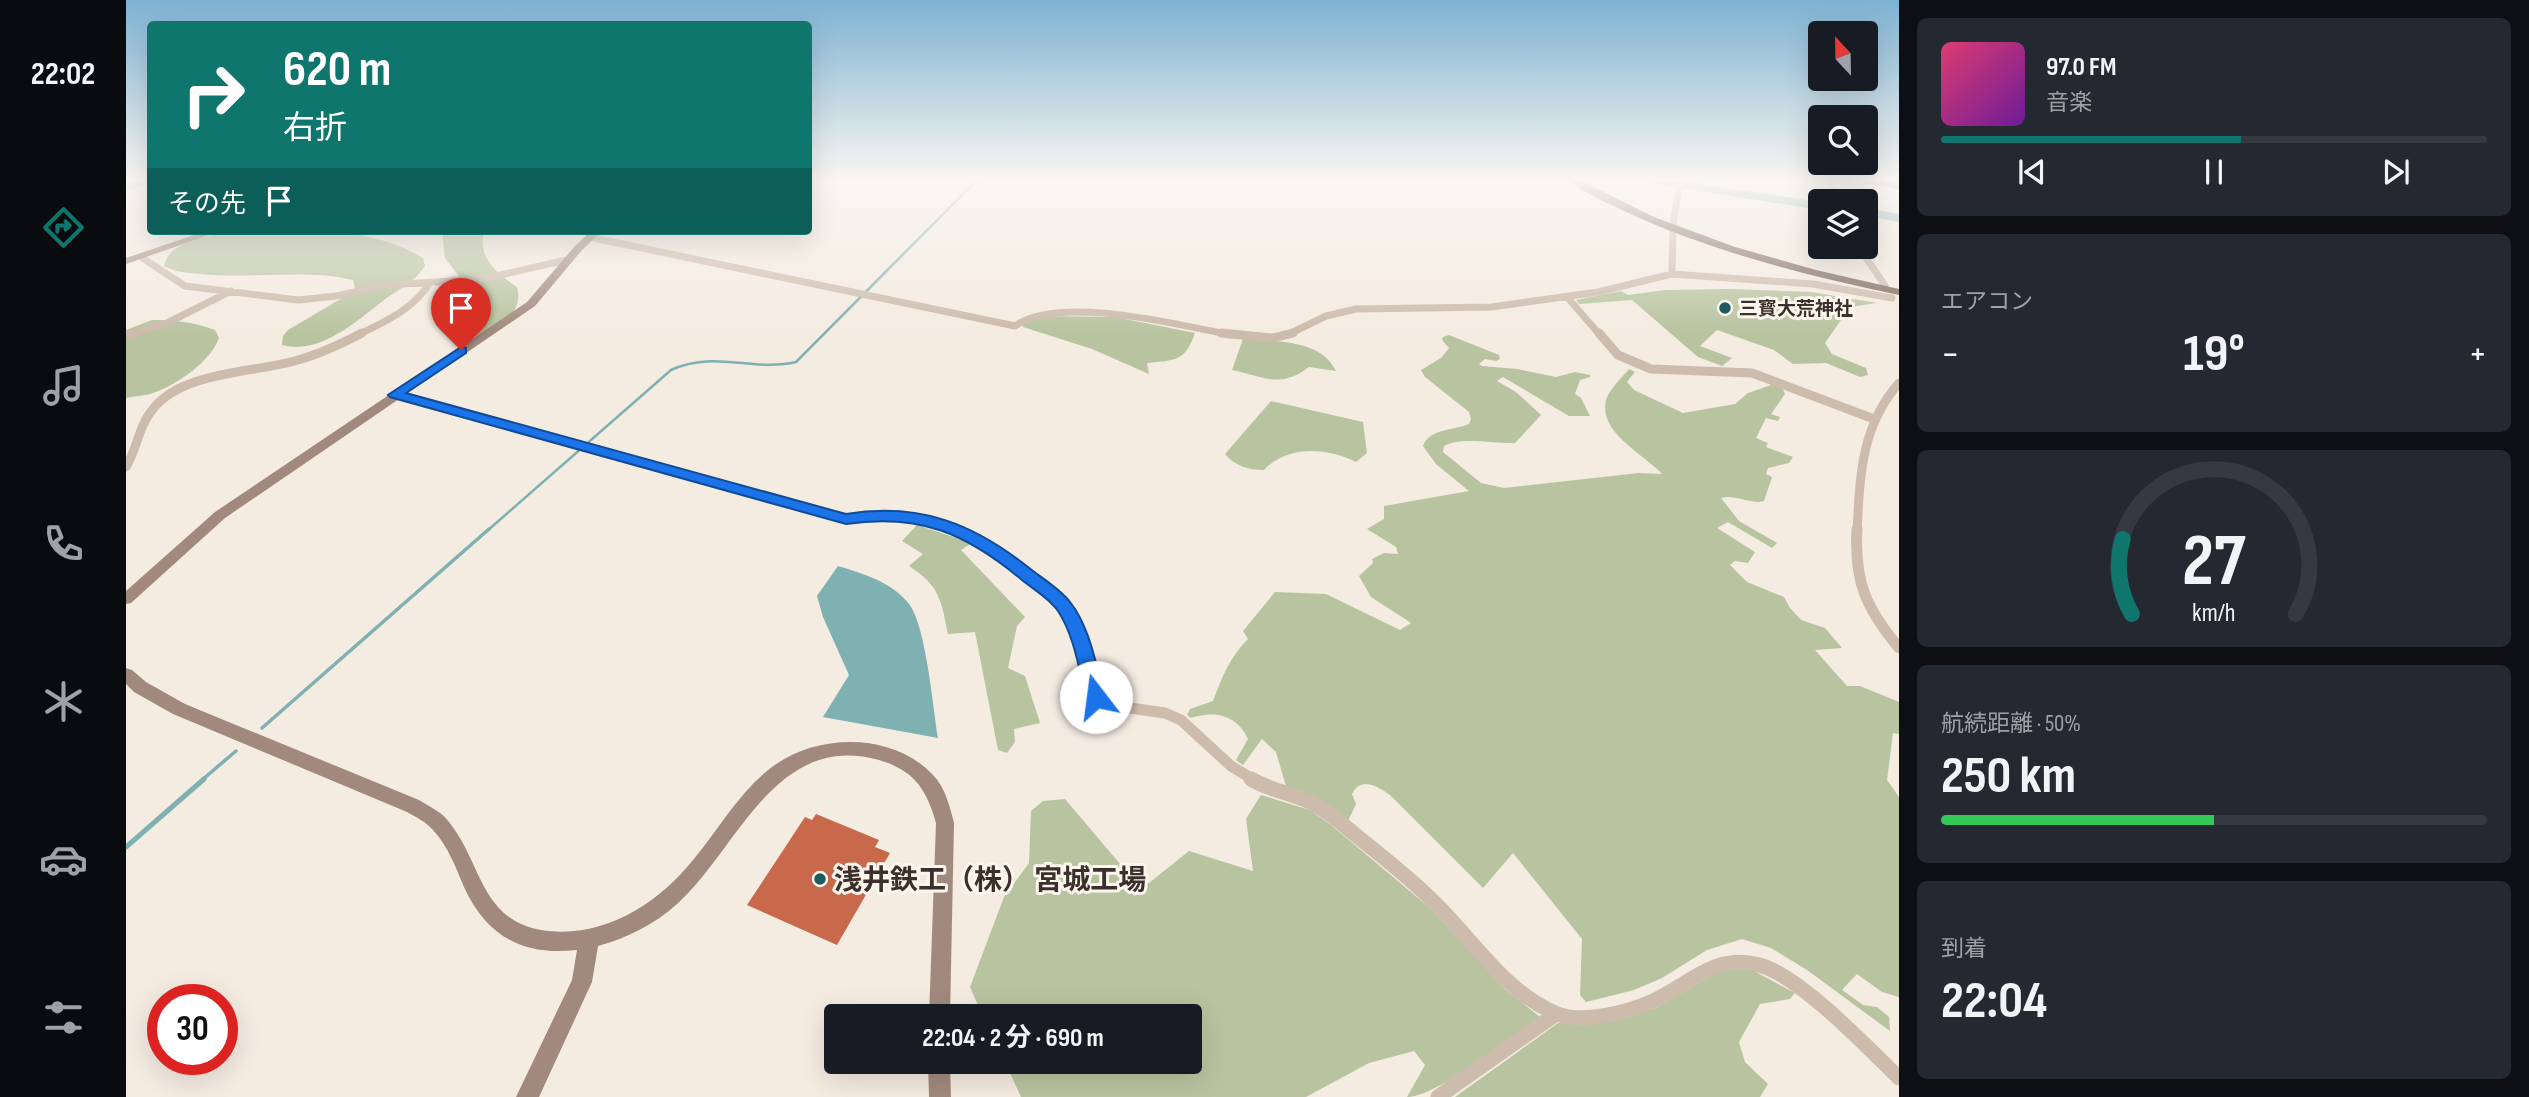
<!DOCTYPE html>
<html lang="ja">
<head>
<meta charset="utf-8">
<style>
  :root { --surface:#171b24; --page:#242831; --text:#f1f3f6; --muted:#9ea1a6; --line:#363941; --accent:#0f766e }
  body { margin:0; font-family:"Sofia Sans Condensed","Noto Sans JP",sans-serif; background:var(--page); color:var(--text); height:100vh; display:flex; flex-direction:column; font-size:26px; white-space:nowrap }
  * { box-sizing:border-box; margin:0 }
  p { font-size:23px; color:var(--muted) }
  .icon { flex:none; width:38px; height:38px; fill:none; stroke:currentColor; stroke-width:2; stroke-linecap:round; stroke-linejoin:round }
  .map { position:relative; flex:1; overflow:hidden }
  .panel { display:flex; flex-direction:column; gap:18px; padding:18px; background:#0d0f14; width:630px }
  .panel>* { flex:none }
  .guide { position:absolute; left:21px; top:21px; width:665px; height:214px; border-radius:7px; box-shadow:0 7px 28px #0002; background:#0f766e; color:#fff; overflow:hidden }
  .needle { width:46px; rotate:338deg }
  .buttons { position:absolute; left:1682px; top:21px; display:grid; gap:14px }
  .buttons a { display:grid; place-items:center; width:70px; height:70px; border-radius:7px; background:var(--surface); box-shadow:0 7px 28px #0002; font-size:35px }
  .speed { position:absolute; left:21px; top:984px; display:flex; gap:14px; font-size:35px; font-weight:700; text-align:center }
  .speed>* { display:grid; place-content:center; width:91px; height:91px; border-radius:50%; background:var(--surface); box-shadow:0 7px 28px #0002; line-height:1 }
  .speed .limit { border:10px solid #d22; background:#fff; color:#111 }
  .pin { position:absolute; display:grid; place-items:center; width:60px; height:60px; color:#fff; margin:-72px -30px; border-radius:50% 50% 50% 0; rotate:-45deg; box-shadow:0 0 7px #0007 }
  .pin .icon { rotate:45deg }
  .me { position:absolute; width:77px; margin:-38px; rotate:345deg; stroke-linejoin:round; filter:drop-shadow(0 0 5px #0008) }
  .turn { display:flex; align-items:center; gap:24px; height:147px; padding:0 21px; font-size:32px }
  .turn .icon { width:91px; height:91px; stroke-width:2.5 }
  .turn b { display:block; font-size:49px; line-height:60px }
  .then { display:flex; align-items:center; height:66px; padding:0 21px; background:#0003; gap:14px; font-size:26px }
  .big { font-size:52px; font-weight:700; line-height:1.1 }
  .panel .tile { flex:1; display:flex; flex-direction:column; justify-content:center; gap:10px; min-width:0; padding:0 24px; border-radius:10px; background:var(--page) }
  .panel .dial { align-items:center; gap:0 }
  .dial svg { height:182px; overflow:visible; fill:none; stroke:var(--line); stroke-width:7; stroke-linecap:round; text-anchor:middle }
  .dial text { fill:var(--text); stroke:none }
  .song { display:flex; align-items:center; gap:21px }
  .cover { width:84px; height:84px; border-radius:10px; background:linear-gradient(135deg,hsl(340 70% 55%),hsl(280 70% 35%)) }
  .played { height:7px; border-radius:4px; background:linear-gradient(90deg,var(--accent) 55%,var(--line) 55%) }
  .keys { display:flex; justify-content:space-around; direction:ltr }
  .heat { display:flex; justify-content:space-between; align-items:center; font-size:38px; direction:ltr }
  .charge { height:10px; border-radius:5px; background:linear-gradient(90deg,#34c759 50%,var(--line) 0) }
  .trip { position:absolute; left:698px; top:1004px; width:378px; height:70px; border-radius:7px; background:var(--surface); box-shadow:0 7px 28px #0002; font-weight:700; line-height:70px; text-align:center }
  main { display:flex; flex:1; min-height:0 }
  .dock { display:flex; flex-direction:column; width:126px; justify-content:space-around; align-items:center; background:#090b0e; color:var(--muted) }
  .dock .icon { width:49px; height:49px }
  .dock .on { color:var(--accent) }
  .dock b { font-size:32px; color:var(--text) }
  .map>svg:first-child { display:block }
  .green { fill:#b8c4a0 }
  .water { fill:#7fb0b2 }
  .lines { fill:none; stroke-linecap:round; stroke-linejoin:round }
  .stream-far2 { stroke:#7fb0b2; stroke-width:2.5 }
  .stream-far1 { stroke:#7fb0b2; stroke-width:3.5 }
  .stream { stroke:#7fb0b2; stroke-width:5 }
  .river { fill:#7fb0b2; fill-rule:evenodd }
  .building { fill:#c8694b }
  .street-far3 { stroke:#cdbbac; stroke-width:7 }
  .street-far2 { stroke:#cdbbac; stroke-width:9 }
  .street-far1 { stroke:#cdbbac; stroke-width:11 }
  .street { stroke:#cdbbac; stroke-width:15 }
  .secondary { fill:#a18a7d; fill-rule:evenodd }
  .primary { fill:#7d675c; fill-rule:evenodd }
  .highway { fill:#5c4a42; fill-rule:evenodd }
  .route { fill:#1a73e8; stroke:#114b97; stroke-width:2 }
  .poi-dot { fill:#1f5a5e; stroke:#fbf5ee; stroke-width:2.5 }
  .labels { text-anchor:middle; stroke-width:6; stroke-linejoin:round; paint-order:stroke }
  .far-poi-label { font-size:19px; font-weight:bold; fill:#3b302b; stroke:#fbf5ee; text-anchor:start }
  .near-poi-label { font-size:28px; font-weight:bold; fill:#3b302b; stroke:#fbf5ee; text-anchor:start }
</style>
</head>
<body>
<main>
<nav class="dock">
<b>22:02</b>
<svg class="icon on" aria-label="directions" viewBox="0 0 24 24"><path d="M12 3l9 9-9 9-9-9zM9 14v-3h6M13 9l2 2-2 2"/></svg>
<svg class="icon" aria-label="music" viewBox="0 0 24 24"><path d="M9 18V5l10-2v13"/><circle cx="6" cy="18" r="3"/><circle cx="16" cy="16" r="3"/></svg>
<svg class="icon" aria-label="phone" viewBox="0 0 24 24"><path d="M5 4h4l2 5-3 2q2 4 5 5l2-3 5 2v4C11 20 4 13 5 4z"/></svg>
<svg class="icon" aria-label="climate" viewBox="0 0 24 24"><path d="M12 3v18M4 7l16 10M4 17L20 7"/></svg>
<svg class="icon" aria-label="car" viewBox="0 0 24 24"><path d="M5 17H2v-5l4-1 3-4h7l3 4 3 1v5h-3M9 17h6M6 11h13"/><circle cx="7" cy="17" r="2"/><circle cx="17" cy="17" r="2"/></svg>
<svg class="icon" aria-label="filters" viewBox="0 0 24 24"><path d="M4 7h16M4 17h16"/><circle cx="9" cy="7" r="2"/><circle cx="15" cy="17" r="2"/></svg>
</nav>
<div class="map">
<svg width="1773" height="1097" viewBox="0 0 1773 1097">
  <rect width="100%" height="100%" fill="#f4ebe1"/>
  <path class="green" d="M127 231C185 231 246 227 297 258L299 266C290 280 276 288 262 297 234 318 195 356 156 345L157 336 162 330 223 294 229 288 227 280C183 269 122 279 75 274 62 273 49 272 38 266 43 236 103 232 127 231Z
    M316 231H359C349 256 373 275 391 287 394 296 392 307 385 314 375 324 345 342 330 340 324 318 335 300 335 279L319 258Z
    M1603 289 1686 292 1751 303 1724 307 1699 343 1706 354 1740 368 1742 375 1734 377 1700 363 1667 364 1648 350 1591 330 1574 346 1606 358 1596 366 1572 357 1506 300 1453 304 1450 300 1495 291 1502 295 1539 290Z
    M916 316 989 317 1069 333C1059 362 1049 360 1021 363L1023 374 966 349 897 327 896 324Z
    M26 320C49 320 67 322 89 330L93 338C85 361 51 385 27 393 19 396 9 396 0 398V330Z
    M1323 335 1373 355 1374 359 1370 361 1359 359 1353 364 1356 366 1391 369 1430 377 1449 372 1464 375V377L1454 380 1449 394 1455 398 1464 416H1443L1377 377 1371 381 1390 392 1415 415 1389 443C1368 444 1335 436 1318 446L1317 452 1355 483 1378 488 1513 473 1536 474C1518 454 1472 433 1480 400 1483 389 1496 378 1503 369L1509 372 1501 382 1508 390 1557 413 1609 404 1622 393 1648 384 1656 387 1659 394 1645 414 1654 417 1652 421 1640 418 1630 438 1642 443 1640 447 1667 457 1663 463 1642 468 1640 474 1646 477 1638 501C1624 505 1610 494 1595 498L1613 521 1651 543 1646 548 1602 522 1591 528 1629 552 1622 563 1609 561 1604 565 1621 582 1658 597 1664 608 1675 620 1699 628 1716 648 1689 650 1721 686H1734L1773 702V734L1767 733 1761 780 1773 797V997L1756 992 1731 974 1716 990 1737 1005 1751 1007 1763 1017 1764 1031 1681 970 1645 948 1616 939 1581 950 1536 978 1508 990 1460 1002 1454 995 1456 939 1387 853 1357 888 1264 795C1251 786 1235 776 1226 794L1230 804 1222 821 1160 786 1150 752 1136 739 1117 765 1110 760 1122 739C1111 715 1089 710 1065 718L1061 715 1064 709 1087 701C1096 677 1104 657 1122 639L1117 631 1149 592 1200 594 1274 630 1285 623 1245 597 1233 576 1247 563 1246 559 1258 553 1272 554 1270 547 1241 529 1258 519V506L1343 491 1310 464 1297 446C1304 428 1327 431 1343 424L1345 419 1343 412 1299 377 1295 370 1315 358 1323 348 1316 340 1317 337Z
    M1117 339C1149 342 1194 338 1210 371L1183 367C1154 389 1139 377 1106 370Z
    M1145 401 1237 422 1241 453 1230 462C1201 447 1161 445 1138 470 1122 470 1109 466 1099 454Z
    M791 525 846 543 835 550 899 617 891 626 882 668 899 676 914 723 888 729 889 742 881 753 872 750 849 632 822 634C815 600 814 586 783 566L797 554 776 541Z
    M1135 795 1184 810 1205 825 1304 908 1379 989 1414 1017C1386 1036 1311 1097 1281 1097L1299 1065 1288 1051 1243 1063 1180 1097H895L879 1062H1064V1017H857L844 987 878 897 903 863 905 811 917 801 939 799 1011 884 1023 883 1063 851 1127 871 1120 819Z
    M1610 966 1628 971 1669 993 1664 999 1634 1004 1613 1042 1619 1062 1642 1084 1634 1097H1329L1432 1023 1470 1024 1530 1008 1594 971Z"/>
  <path class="water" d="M712 566C738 574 766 582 783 604 800 626 807 707 812 738L697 717 723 675 697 617 691 596Z"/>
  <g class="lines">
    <path class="stream-far2" d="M361 531 545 370C588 350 626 372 670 362L851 180"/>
    <path class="stream-far1" d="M136 728 363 529
      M76 780 110 751"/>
    <path class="stream" d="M0 847 78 779"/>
    <path class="river" d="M12 180H24V184L0 190V182Z
      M1518 180H1546L1694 202V210L1524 183Z
      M1740 208 1773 214V222L1740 216Z"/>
  </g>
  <path class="building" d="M690 814 753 840 749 847 764 853 711 945 621 905 679 817 686 820Z"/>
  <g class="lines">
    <path class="street-far3" d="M1702 180 1710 201
      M1547 225 1554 180
      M463 237 889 326C933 294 1053 325 1105 335
      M1733 247 1759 286
      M15 257 59 286 172 300 210 296 262 285 357 279 440 260
      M1546 274 1547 232
      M1441 297 1474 335
      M4 335 39 324 105 291
      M232 335C260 321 286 310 304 283
      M1161 335 1200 316 1230 309 1365 307 1472 292 1546 274 1687 284 1766 298"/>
    <path class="street-far2" d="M1095 333 1147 338 1167 333
      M1473 333 1492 355 1525 369 1626 373 1748 419
      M0 336 9 333
      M269 395 720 519C759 515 795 516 832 531
      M0 467C11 449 13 425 27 409 56 371 129 373 172 360 194 354 215 344 236 333
      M1731 531C1734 476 1735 426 1773 383"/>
    <path class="street-far1" d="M827 529C865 544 932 588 949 624 960 647 964 673 970 697L976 704 1039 713 1055 720 1105 766 1128 780
      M1731 529C1728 582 1740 608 1773 648"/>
    <path class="street" d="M1125 779C1143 790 1165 793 1184 802 1195 807 1206 816 1215 823 1246 849 1280 874 1308 902 1346 939 1379 992 1429 1013 1455 1025 1502 1012 1527 1001 1564 984 1589 953 1633 965 1673 975 1742 1048 1773 1078
      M1312 1097 1430 1014"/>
    <path class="secondary" d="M80 231H94L0 264V258Z
      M465 231H476L456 250 409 306 99 518 5 603 0 604V591L89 512 401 302 449 246Z
      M0 668 6 670 20 682 59 704 293 800C304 807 316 812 323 822 356 863 354 919 415 930 475 940 531 905 567 860 593 829 613 792 646 767 691 733 767 732 807 775 819 787 824 807 828 823L824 1017H803L810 823C801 790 788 770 753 760 649 731 612 849 551 904 529 924 501 938 472 946L466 982 413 1097H390L446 980 451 950C397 956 361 937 338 887 330 868 322 846 307 830 300 822 290 817 281 812L47 714 8 692 0 684Z
      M802 1062H824L825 1097H803Z"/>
    <path class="primary" d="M1442 180H1454L1528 217 1609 247 1690 270 1773 289V295C1679 275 1586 252 1498 211 1480 202 1457 193 1442 180Z"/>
    <path class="highway" d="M1733 180 1773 181V189L1739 183Z"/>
  </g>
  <linearGradient id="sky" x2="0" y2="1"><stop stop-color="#7eb2d2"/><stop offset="0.54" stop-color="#faf6f2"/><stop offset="1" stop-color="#faf6f2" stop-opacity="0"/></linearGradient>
  <rect width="1773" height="333" fill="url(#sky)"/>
  <path class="route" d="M335 347 340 348V353L280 393 720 514C795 502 849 524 907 571 919 580 935 590 944 602 964 627 970 666 979 697L976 702 970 704 963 702 960 697C953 669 948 635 932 611 924 599 907 589 896 580 840 533 793 513 720 524L264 397 262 395Z"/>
  <g class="poi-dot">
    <circle cx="1599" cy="308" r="7"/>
    <circle cx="694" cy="879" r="7"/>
  </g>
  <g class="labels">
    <g class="far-poi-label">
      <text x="1613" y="315">三寳大荒神社</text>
    </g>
    <g class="near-poi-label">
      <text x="708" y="889">浅井鉄工（株） 宮城工場</text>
    </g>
  </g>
</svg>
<div class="buttons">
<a><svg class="needle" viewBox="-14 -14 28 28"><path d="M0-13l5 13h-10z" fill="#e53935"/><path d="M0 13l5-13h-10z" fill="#9ea1a6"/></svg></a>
<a><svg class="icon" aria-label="search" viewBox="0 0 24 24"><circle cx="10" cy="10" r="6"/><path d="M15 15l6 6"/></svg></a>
<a><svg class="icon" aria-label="layers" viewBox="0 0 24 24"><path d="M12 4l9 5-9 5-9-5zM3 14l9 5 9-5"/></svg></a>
</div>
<div class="speed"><div class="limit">30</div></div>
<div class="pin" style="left:335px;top:350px;background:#d93025"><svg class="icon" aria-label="arrive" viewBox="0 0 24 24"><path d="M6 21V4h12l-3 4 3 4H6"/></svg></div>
<svg class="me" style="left:970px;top:697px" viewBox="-20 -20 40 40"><circle r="19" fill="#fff"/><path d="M0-13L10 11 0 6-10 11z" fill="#1a73e8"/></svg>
<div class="trip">22:04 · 2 分 · 690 m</div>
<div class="guide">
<div class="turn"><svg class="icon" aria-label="right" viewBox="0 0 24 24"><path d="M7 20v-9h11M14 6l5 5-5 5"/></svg><div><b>620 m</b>右折</div></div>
<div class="then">その先<svg class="icon" aria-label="arrive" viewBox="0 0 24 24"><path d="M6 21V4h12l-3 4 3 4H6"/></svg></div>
</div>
</div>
<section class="panel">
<div class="tile">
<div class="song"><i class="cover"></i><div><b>97.0 FM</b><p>音楽</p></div></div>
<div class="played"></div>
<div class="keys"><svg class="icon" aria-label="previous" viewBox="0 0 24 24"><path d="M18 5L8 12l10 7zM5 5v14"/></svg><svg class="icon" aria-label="pause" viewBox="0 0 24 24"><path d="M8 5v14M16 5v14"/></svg><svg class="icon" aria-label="next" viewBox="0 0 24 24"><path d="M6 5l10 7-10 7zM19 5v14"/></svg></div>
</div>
<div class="tile"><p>エアコン</p>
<div class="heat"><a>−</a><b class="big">19°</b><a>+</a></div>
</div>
<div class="tile dial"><svg viewBox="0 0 100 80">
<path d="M14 69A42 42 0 1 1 86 69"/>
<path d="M14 69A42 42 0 0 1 10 36" stroke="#0f766e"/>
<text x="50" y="56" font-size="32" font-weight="700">27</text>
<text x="50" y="72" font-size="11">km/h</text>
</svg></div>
<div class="tile"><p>航続距離 · 50%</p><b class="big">250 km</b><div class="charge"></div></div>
<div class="tile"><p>到着</p><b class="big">22:04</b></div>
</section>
</main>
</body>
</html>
